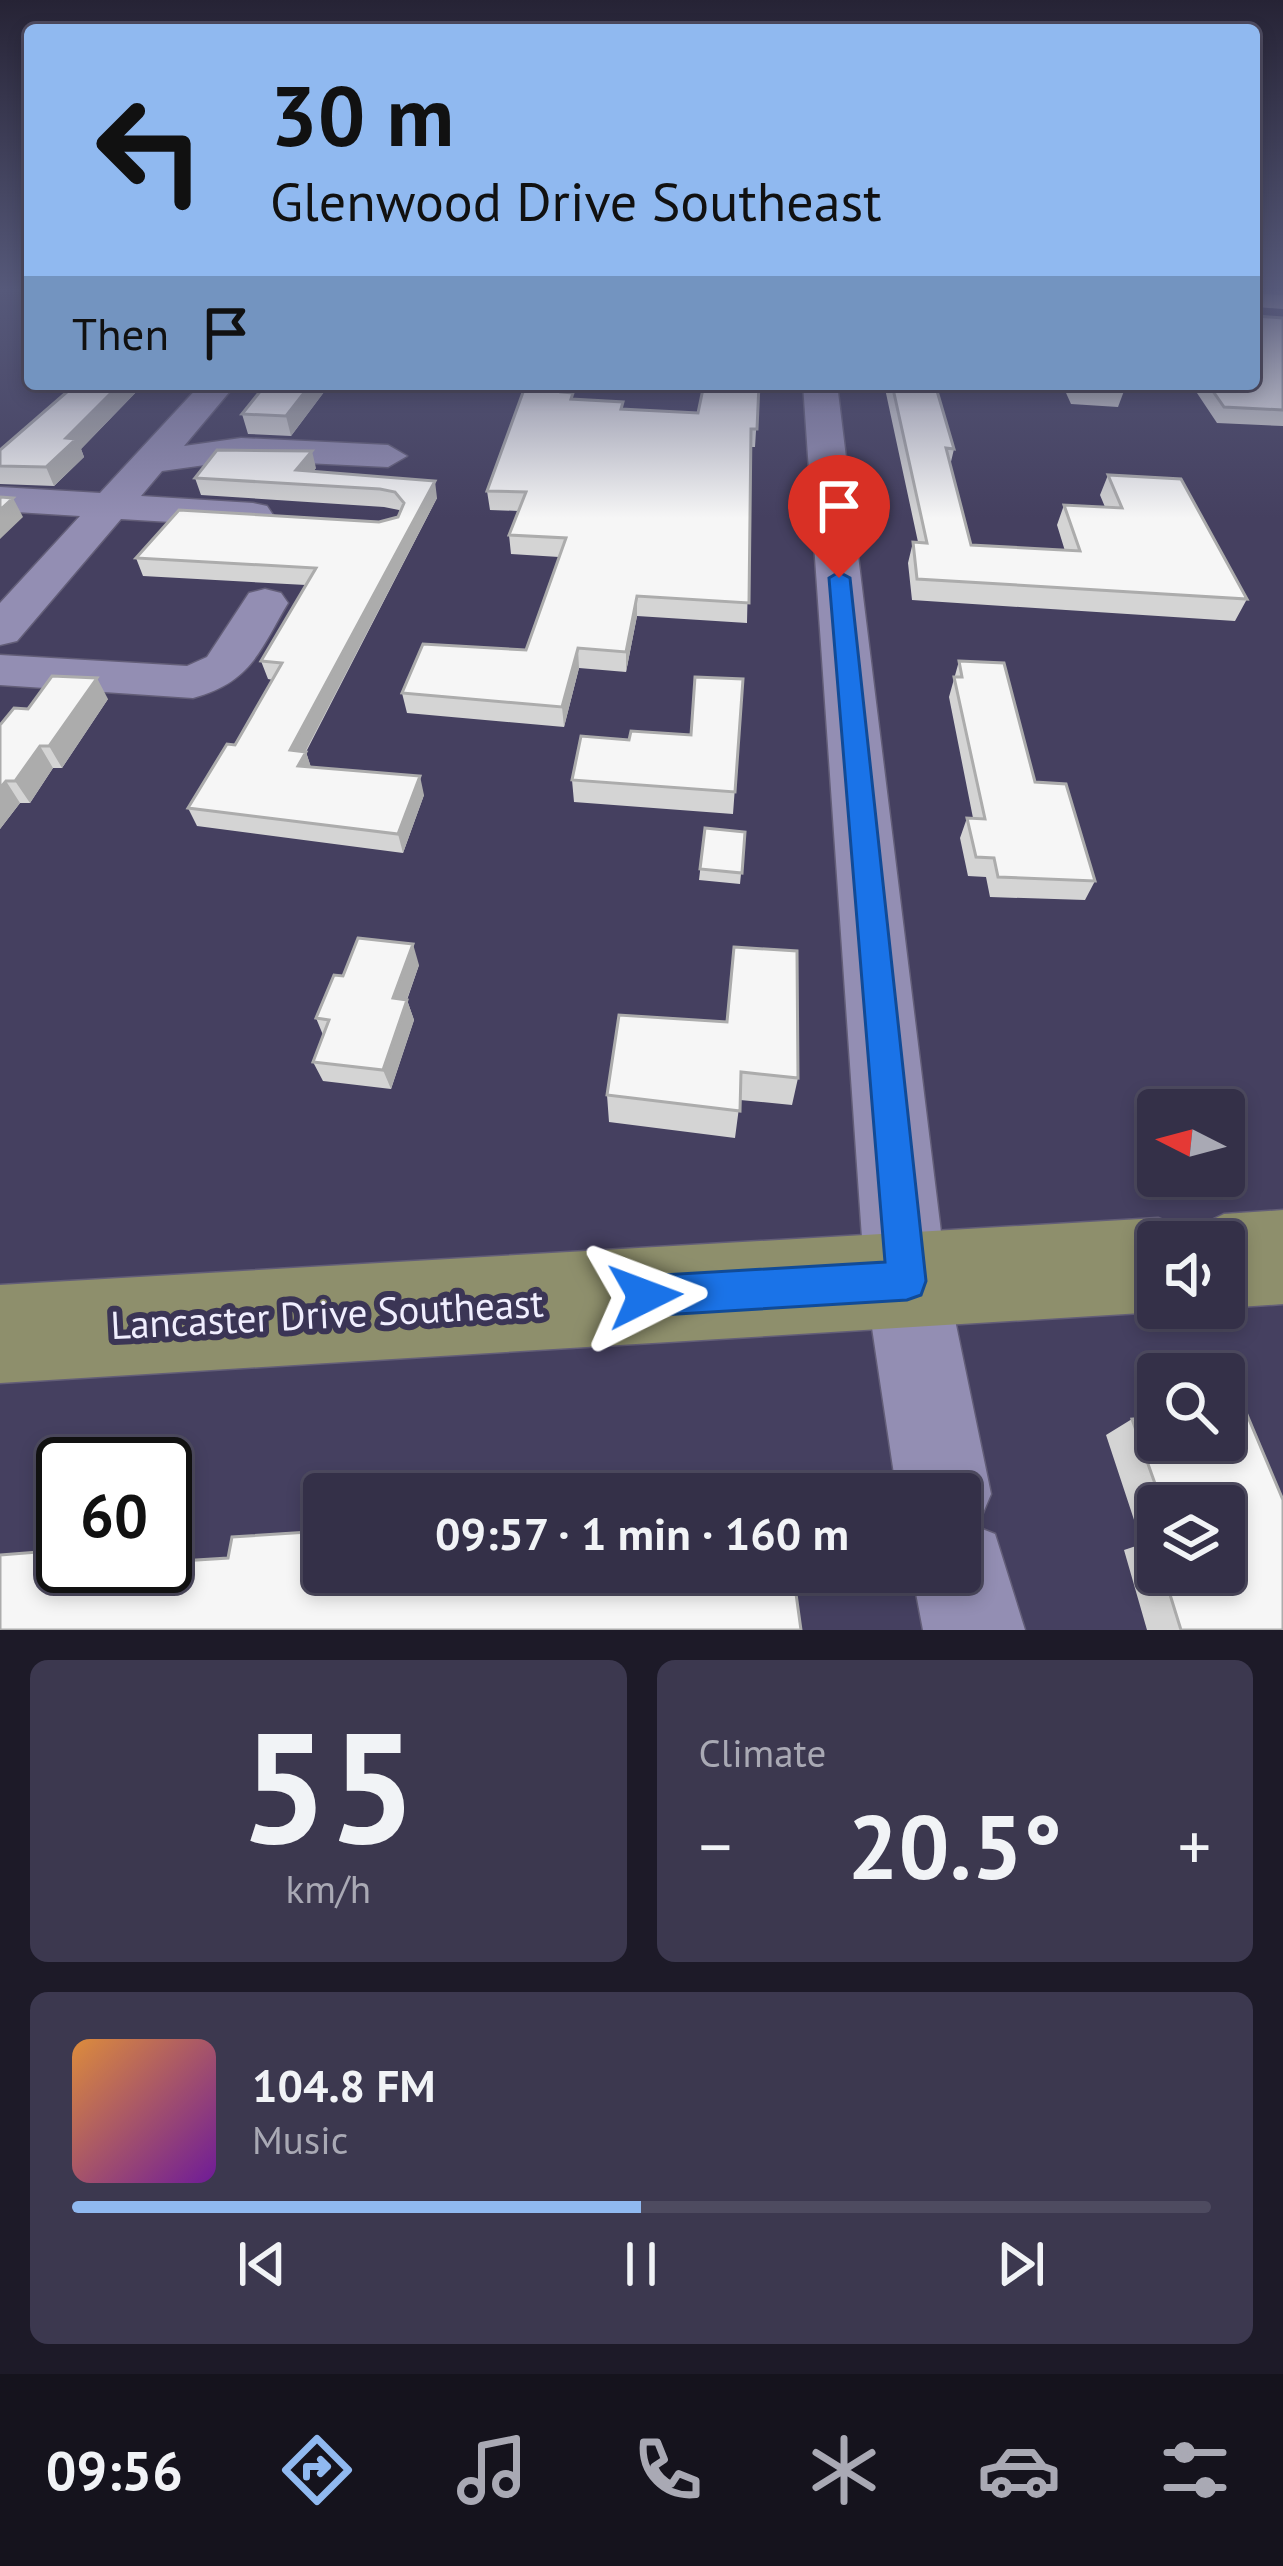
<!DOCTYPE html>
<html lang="en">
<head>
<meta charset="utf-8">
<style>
  :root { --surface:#343048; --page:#3c384f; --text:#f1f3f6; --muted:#a9a9b4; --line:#4e4b60; --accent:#90b9f0 }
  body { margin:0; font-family:"PT Sans",sans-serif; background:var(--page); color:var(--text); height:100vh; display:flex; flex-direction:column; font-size:45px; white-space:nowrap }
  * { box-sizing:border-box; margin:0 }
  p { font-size:39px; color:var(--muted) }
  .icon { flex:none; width:66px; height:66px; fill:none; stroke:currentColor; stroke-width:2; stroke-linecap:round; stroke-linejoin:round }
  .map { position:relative; height:1630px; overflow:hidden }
  .sheet { display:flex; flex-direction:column; gap:30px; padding:30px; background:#1d1a28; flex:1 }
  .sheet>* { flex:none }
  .top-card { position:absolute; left:24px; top:24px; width:1236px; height:366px; border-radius:12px; box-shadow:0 6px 18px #0003,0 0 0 3px var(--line); background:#90b9f0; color:#111; overflow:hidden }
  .needle { width:78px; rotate:276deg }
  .tools { position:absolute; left:1137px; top:1089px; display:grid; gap:24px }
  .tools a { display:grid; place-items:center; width:108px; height:108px; border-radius:12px; background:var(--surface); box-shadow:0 6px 18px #0003,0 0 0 3px var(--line); font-size:60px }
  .speed { position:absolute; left:36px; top:1437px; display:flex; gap:24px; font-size:60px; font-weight:700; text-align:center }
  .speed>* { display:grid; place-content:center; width:156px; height:156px; border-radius:50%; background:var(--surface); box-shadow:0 6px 18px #0003,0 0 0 3px var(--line); line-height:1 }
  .speed .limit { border:6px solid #111; border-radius:18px; background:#fff; color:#111 }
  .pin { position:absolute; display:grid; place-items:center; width:102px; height:102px; color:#fff; margin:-123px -51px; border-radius:50% 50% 50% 0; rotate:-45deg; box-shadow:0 0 12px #0007 }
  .pin .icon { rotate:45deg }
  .me { position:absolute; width:132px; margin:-66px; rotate:87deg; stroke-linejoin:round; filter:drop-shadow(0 0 9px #0008) }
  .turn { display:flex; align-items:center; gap:42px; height:252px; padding:0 48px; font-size:54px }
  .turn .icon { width:156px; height:156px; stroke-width:2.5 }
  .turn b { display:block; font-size:84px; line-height:102px }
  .then { display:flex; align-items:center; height:114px; padding:0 48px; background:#0003; gap:24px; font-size:45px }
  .big { font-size:90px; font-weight:700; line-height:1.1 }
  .sheet .widget { flex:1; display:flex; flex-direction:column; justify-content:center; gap:18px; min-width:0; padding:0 42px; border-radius:18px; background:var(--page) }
  .sheet .dial { align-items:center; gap:0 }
  .dial b { font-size:156px; line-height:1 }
  .song { display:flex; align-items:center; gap:36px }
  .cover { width:144px; height:144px; border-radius:18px; background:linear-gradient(135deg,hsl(30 70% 55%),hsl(280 70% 35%)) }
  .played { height:12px; border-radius:6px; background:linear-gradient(90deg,var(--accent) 50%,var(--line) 50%) }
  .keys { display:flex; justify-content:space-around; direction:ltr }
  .heat { display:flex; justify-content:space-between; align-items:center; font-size:66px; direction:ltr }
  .sheet .tiles { flex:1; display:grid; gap:30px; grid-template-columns:1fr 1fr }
  .widget:last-child { grid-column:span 2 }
  .trip { position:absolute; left:303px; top:1473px; width:678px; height:120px; border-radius:12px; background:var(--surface); box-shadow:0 6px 18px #0003,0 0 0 3px var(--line); font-weight:700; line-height:120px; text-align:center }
  .tab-bar { display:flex; height:192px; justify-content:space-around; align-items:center; background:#15131d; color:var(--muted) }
  .tab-bar .icon { width:84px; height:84px }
  .tab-bar .current { color:var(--accent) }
  .tab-bar b { font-size:54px; color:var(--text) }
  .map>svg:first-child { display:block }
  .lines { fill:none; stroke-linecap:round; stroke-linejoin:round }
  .minor-casing { stroke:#635e78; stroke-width:3 }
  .major-casing { stroke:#635e78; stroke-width:3 }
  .minor { fill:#938eb3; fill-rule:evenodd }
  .major { fill:#8e8f6c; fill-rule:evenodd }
  .wall { fill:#d4d4d4; fill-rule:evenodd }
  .shaded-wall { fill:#acacac }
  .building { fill:#f6f6f6; stroke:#acacac; stroke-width:3 }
  .route { fill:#1a73e8; stroke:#114b97; stroke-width:3 }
  .labels { text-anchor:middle; stroke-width:12; stroke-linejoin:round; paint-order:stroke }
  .near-street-label { font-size:39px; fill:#f0eefe; stroke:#3b3555 }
</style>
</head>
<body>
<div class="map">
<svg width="1283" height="1630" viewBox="0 0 1283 1630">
  <rect width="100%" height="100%" fill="#454060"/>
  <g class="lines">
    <defs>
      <path id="minor" d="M201 384H236L184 446 241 438 388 445 407 456 388 467 241 460 162 471 141 496 253 503 267 506 273 515 267 524 253 527 121 519 17 641 0 645V603L80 516 0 511V487L100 493Z
        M803 384H837L947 1281 991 1494 977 1527 995 1534 1025 1630H923L912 1572H960V1494H897L865 1281Z
        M265 589 281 593 288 603C259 652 251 682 193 698L0 685V655L187 666 207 657 249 593Z"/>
      <path id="major" d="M1283 1210V1304L1224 1308V1242H1158V1308H1168L1158 1312 0 1383V1285L1158 1218 1189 1231 1224 1214Z"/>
    </defs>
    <use href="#minor" class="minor-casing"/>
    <use href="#major" class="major-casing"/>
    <use href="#minor" class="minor"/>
    <use href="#major" class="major"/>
  </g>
  <path class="wall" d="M1254 290H1283V309L1257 307V316L1283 318V426L1217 423 1191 384H1254Z
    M30 311V334L28 333 21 317Z
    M76 384H140L141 387 81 449 84 457 54 486 0 484V450Z
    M330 384 291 436 248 434 242 414Z
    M526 384H571L568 392 574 399 623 409 698 413 759 384 755 447H751L747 623 637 616 626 672 579 668 564 727 407 713 402 693 526 650 559 557 511 554 509 535 519 511 490 510 487 491Z
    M884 384H935L954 449 950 466 971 545 1065 551 1057 525 1064 505 1105 507 1100 495 1108 475 1247 599 1235 621 912 600 908 563 913 542H918Z
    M1062 384H1120L1124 391 1118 407 1071 404Z
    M316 468 313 471 437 498 306 752 311 768 424 795 403 853 197 826 188 808 235 745 273 680 268 679 261 661 306 585 143 576 136 558 379 522 398 517 401 512 399 510 384 507 201 495 195 478Z
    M959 661 1095 881 1085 900 990 897 986 877 968 876 960 838 967 818H973L949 697Z
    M743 679 733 814 574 802 572 780 629 740 691 735Z
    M108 699 62 768H53L30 803H20L0 829V725L28 709Z
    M705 828 745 832 740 884 699 880Z
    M419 965 407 1000 414 1020 391 1089 323 1081 313 1062 323 1035 316 1018 343 976Z
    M619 1015 798 1078 792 1105 740 1100 735 1138 609 1122 607 1095Z
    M1245 1410 1283 1500V1630H1147L1124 1550 1142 1544 1106 1435 1132 1419 1158 1417V1440H1224V1412ZM1158 1506H1224V1572H1158Z"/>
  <path class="shaded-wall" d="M120 384H140L141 387 81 449 84 457 54 486 46 467 66 438Z
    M311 384H330L291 436 286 416Z
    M312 451 316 468 303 485 296 470Z
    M435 481 437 498 302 758 306 752 312 770 304 785 290 750Z
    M13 498 23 517 0 539V510Z
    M637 596V616L626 672V652Z
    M578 648 579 668 564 727 562 707Z
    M97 678 108 699 62 768 49 746Z
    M40 746 53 768 30 803 15 781Z
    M420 776 424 795 403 853 398 834Z
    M6 781 20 803 0 829V788Z
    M413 944 419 965 400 1019 393 998Z
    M407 1000 414 1020 391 1089 383 1070Z"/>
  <path class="building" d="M1254 290H1283V294L1257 292V316L1283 318V410L1224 407 1208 384H1254Z
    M76 384H120L66 438 76 439 46 467 0 466V450Z
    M266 384H311L286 416 242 414Z
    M526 384H564L561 392 573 393 571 399 623 402 621 409 698 413 704 384H759L757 429H751L749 603 637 596 626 652 578 648 562 707 402 693 423 644 526 650 566 538 509 535 526 492 487 491Z
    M892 384H935L954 449 946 448 971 545 1080 551 1064 505 1122 508 1108 475 1181 479 1247 599 917 579 913 542 927 543Z
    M1073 384H1120L1124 391 1076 389Z
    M217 450 312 451 296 470 435 481 290 750 306 752 298 766 420 776 398 834 188 808 227 744 235 745 282 663 261 661 316 568 136 558 179 510 379 522 398 517 404 503 395 492 380 489 195 478Z
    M0 497 13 498 0 510Z
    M959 661 1004 663 1035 782 1066 784 1095 881 998 877 994 858 976 857 967 818 985 819 954 677H962Z
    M52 676 97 678 49 746H40L15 781H6L0 788V725L14 708 28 709Z
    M695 677 743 679 735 792 572 780 581 736 629 740 631 731 691 735Z
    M705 828 745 832 742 873 700 869Z
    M358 938 413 944 393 998 407 1000 383 1070 313 1062 329 1020 316 1018 334 975 343 976Z
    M734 947 797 951 798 1078 741 1072 740 1111 607 1095 619 1015 727 1022Z
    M1245 1410 1283 1500V1630H1181L1163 1572H1224V1506H1163L1132 1419 1158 1417V1440H1224V1412Z
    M690 1485 691 1494H584Z
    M783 1491V1494H749Z
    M324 1531V1572H793L801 1630H0V1555L63 1550V1566H165V1562L228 1558 232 1537Z
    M1158 1539V1557L1153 1540Z"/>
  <linearGradient id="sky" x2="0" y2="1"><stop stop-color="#262335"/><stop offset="0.56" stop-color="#56597a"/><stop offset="1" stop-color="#56597a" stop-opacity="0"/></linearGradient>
  <rect width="1283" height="518" fill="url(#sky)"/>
  <path class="route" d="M839 572 850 578 926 1281 921 1295 907 1300 645 1316 631 1310 625 1296 631 1282 645 1276 885 1262 829 578Z"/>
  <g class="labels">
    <g class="near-street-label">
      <text transform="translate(327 1314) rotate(-3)" y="14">Lancaster Drive Southeast</text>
    </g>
  </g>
</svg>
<div class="tools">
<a><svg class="needle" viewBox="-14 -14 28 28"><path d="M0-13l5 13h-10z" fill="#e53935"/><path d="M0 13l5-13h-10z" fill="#a9a9b4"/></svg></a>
<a><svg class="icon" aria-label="sound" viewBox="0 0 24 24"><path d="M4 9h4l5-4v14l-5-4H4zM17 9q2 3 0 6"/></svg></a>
<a><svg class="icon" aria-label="search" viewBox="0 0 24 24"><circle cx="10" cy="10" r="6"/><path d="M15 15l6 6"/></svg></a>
<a><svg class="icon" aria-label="layers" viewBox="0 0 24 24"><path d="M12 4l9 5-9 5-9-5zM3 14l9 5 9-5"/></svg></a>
</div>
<div class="speed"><div class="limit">60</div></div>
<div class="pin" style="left:839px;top:578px;background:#d93025"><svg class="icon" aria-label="arrive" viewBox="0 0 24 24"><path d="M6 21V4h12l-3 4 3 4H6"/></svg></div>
<svg class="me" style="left:645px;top:1296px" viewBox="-20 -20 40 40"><path d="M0-17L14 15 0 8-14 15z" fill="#1a73e8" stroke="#fff" stroke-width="4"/></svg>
<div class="trip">09:57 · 1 min · 160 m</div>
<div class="top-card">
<div class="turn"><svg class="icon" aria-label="left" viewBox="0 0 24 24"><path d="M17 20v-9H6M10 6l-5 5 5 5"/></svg><div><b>30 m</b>Glenwood Drive Southeast</div></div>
<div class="then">Then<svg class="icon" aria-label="arrive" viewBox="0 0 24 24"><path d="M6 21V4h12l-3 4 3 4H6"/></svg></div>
</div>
</div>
<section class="sheet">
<div class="tiles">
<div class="widget dial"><b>55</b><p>km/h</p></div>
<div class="widget"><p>Climate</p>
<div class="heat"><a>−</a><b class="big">20.5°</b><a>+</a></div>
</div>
<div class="widget">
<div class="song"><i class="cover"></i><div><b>104.8 FM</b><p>Music</p></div></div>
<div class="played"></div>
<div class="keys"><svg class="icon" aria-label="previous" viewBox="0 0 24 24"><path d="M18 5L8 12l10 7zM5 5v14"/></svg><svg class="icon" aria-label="pause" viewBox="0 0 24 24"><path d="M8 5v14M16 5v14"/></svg><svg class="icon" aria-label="next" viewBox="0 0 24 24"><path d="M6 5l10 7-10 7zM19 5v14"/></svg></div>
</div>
</div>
</section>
<nav class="tab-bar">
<b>09:56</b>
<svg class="icon current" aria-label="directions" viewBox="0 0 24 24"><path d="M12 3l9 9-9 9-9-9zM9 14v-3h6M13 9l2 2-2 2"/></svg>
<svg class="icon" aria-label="music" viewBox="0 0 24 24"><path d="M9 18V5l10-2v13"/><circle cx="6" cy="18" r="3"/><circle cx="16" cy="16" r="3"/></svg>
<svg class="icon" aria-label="phone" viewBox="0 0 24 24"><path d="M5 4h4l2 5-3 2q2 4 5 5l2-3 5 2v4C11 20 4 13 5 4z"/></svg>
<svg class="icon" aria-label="climate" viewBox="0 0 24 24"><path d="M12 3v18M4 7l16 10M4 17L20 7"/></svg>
<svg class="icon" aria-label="car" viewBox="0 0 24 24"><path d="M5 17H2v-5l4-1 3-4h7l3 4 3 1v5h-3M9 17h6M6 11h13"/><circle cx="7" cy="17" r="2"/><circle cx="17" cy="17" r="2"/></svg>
<svg class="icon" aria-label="filters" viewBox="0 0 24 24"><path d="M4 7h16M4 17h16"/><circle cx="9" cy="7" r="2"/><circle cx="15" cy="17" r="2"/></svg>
</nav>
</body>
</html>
